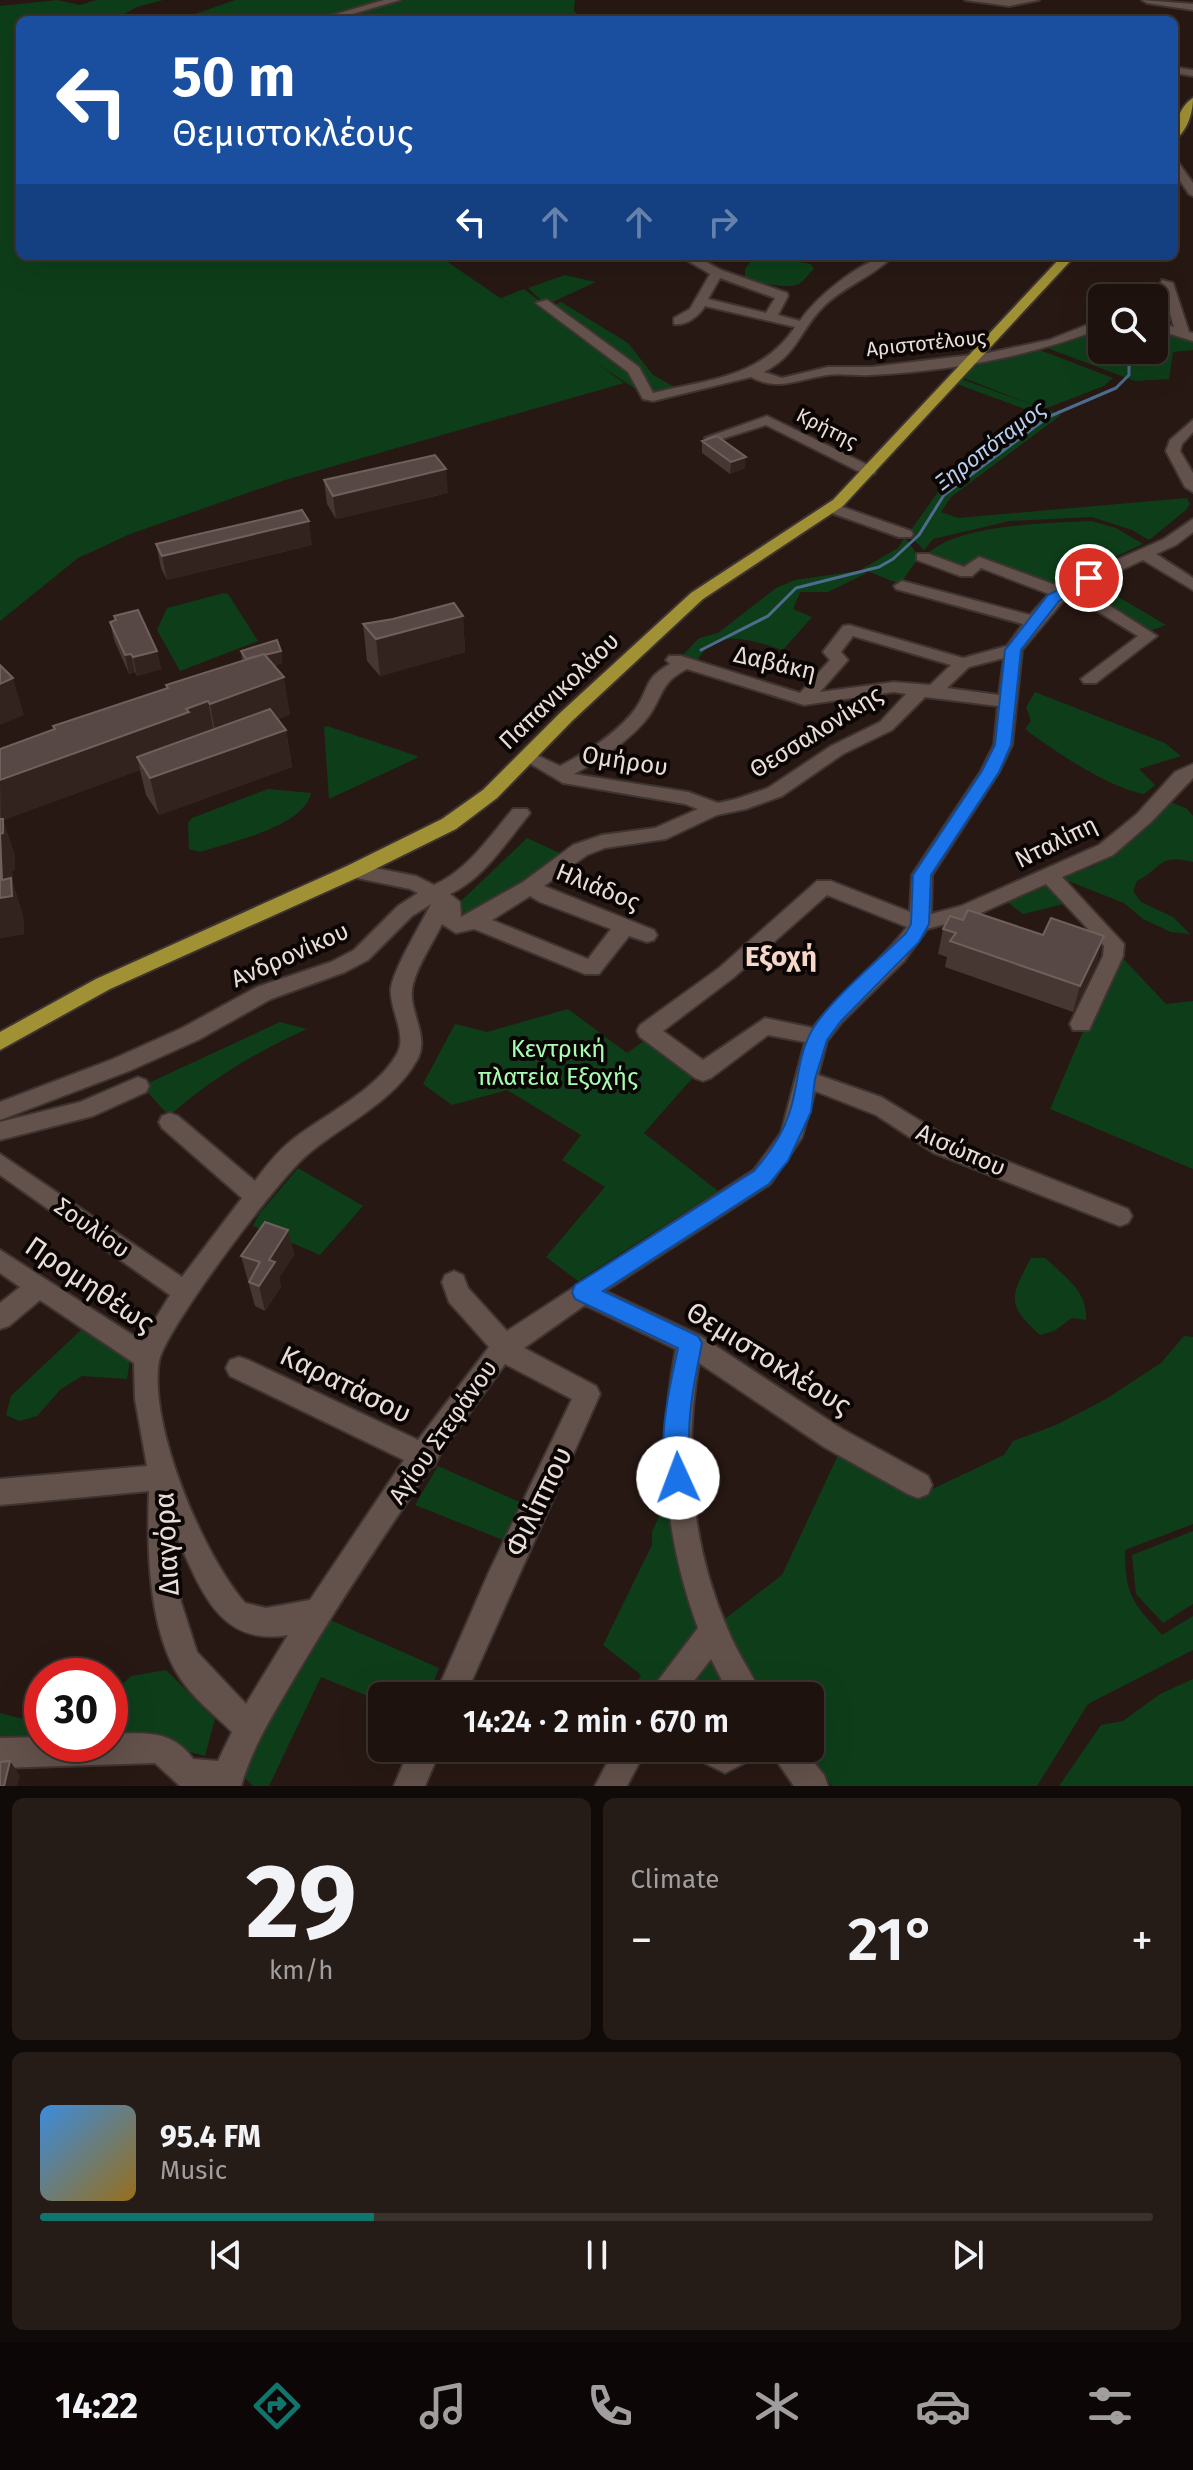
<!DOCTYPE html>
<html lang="en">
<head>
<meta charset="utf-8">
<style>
  :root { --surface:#1d120e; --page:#251b17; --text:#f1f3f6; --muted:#a09e9e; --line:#3b322e; --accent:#0f766e }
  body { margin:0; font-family:"Fira Sans",sans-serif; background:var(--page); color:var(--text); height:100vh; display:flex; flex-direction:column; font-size:30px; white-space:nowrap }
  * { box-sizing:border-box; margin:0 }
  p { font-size:26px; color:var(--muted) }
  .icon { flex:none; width:44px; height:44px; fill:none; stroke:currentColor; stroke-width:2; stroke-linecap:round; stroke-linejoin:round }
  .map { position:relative; height:1786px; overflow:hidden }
  .drawer { display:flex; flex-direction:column; gap:12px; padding:12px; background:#100a08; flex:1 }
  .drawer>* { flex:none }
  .top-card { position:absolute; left:16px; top:16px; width:1162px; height:244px; border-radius:12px; box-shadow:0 8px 32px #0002,0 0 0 2px var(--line); background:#1a4fa0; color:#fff; overflow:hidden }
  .buttons { position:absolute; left:1088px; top:284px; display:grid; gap:16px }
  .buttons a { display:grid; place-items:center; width:80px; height:80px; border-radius:12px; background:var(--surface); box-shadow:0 8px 32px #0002,0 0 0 2px var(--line); font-size:40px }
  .speed { position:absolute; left:24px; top:1658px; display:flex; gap:16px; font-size:40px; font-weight:700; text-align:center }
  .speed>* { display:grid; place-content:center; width:104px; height:104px; border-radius:50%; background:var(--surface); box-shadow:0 8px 32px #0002,0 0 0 2px var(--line); line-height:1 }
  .speed .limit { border:12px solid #d22; background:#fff; color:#111 }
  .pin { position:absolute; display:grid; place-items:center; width:68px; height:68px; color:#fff; margin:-34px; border:4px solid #fff; border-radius:50%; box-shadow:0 2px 8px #0007 }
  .me { position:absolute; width:88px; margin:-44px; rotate:358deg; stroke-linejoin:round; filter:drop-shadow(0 0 6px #0008) }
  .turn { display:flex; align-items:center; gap:28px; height:168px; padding:0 24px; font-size:36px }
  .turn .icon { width:104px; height:104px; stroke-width:2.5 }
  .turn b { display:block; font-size:56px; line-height:68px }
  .lanes { display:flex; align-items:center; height:76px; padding:0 24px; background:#0003; justify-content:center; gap:40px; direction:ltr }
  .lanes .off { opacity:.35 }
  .big { font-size:60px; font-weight:600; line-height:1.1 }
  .drawer .tile { flex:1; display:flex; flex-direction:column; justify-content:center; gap:12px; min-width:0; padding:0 28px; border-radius:12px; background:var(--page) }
  .drawer .dial { align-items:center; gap:0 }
  .dial b { font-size:104px; line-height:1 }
  .song { display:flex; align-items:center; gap:24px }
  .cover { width:96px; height:96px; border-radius:12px; background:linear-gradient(135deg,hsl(210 70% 55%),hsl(40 70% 35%)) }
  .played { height:8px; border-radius:4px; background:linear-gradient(90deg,var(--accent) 30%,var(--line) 30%) }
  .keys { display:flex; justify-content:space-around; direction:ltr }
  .heat { display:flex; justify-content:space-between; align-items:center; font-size:44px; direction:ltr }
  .drawer .tiles { flex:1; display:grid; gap:12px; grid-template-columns:1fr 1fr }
  .tile:last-child { grid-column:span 2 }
  .trip { position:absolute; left:368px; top:1682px; width:456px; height:80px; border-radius:12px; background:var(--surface); box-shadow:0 8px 32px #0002,0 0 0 2px var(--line); font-weight:600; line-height:80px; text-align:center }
  .dock { display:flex; height:128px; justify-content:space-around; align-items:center; background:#0c0706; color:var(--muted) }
  .dock .icon { width:56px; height:56px }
  .dock .current { color:var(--accent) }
  .dock b { font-size:36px; color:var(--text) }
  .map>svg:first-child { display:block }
  .green { fill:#0e3e19 }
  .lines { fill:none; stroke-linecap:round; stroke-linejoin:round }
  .stream { stroke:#4d6c8e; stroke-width:3 }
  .minor-casing { stroke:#3f3431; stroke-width:4 }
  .major-casing { stroke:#3f3431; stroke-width:4 }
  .minor { fill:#63524b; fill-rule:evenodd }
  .major { fill:#a09135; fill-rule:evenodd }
  .wall { fill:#473733 }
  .shaded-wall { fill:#33231f }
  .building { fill:#584845; stroke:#6f605c; stroke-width:2 }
  .route { fill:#1a73e8; stroke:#114b97; stroke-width:2 }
  .labels { text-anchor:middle; stroke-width:8; stroke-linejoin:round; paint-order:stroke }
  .far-street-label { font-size:20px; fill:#e8ddd9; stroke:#0b0604 }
  .far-water-label { font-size:22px; font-style:italic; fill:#b6cff0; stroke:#0b0604 }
  .street-label { font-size:24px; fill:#e8ddd9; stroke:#0b0604 }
  .park-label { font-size:24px; fill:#a6fdb2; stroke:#0b0604 }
  .quarter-label { font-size:28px; font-weight:bold; fill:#f6d6c8; stroke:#0b0604 }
  .near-street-label { font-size:28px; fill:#e8ddd9; stroke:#0b0604 }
</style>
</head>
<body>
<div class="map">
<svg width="1193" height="1786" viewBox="0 0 1193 1786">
  <rect width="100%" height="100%" fill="#271813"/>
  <path class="green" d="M57 0 80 5 96 0H163L137 7 113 20H20V256H439L516 309 501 298 524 289 631 371 640 392 595 362 624 383 285 480 130 534 78 558 0 621V6Z
    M235 0H575L574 11 582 20H178Z
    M770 256C790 256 793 262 811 264L814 269C809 273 805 280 799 284 790 289 755 283 745 279V269L752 260Z
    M565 275 596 282 546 305 528 288Z
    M561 302 628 343 653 375 680 390 652 395 637 370 549 307Z
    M1102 327V350H1154V328L1193 342V350L1173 352 1169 379 1135 381 1047 348Z
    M1037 349 1113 378 1104 386 1044 409 1061 415 951 497 941 512 958 518 1187 498 1190 504 1186 510 1149 540 1132 530 1092 517 1010 521 933 539 924 550 908 534 938 492 1041 415 957 384 961 379 1043 409 964 378 980 360Z
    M1091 521 1116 528 1143 544 1051 586 978 557 964 568 926 556C953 524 1050 523 1091 521Z
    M905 537 919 557 900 584 862 569 898 548Z
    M857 571 867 573 828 592H800L793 609 812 617 783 650C763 644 735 633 714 642 706 646 699 658 693 666L678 660 699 638 718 633 776 588 795 580Z
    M1095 583 1166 625 1150 631 1082 590Z
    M224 593 228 594 258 641 180 671 157 630 167 608Z
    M1035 692 1165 743 1181 756 1139 769 1155 785 1144 794C1109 788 1054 751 1025 729L1031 721 1026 707Z
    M327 726 417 756V758L329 799 324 727Z
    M268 789 311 793C304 827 230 842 200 852L189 849 188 823 192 818Z
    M1170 802 1186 808 1193 816V862C1159 853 1163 867 1137 881L1133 891 1141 902 1173 917 1190 934 1171 932 1143 919 1124 903 1063 879 1070 873 1092 867 1117 853Z
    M527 838 564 855 470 919 460 914 462 905 460 902Z
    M1047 886 1064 904 1023 914 1006 901Z
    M1117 952 1166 1004 1193 1001V1169L1050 1109Z
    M568 1009 627 1053 648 1038 695 1075 644 1133 718 1191 578 1281 546 1257 605 1187 562 1160 581 1135 507 1090 452 1105 423 1084 455 1024 487 1032Z
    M280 1022 307 1029C256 1052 211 1079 169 1116L142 1086Z
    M298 1168 363 1206 320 1255 253 1226 259 1214Z
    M1031 1258H1045C1065 1277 1088 1291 1086 1320L1072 1318 1054 1331 1040 1335C1005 1304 1011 1296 1031 1258Z
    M82 1329 130 1360 127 1379 82 1376 61 1389 37 1416 19 1421 6 1415 11 1396Z
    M1184 1336 1193 1337V1524L1125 1550C1125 1597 1133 1602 1162 1635L1193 1616V1650L1088 1704 1037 1786H832L802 1748H810V1696H764L733 1654 717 1625 782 1575 840 1451 922 1494 1004 1455 1013 1441 1056 1425 1106 1399 1161 1363Z
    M438 1466 524 1504 503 1540 415 1505Z
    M674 1482 708 1635 660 1696H630L641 1675 603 1645 652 1545V1532Z
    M1193 1531V1604L1163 1623 1136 1594 1132 1555Z
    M328 1619 439 1668 428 1696H382V1702L321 1677 269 1786H253L245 1778 244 1764Z
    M710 1641 739 1696H667Z
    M166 1670 215 1719 205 1756 161 1744 0 1748V1713L42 1724V1744H110V1696L131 1676Z
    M1193 1679V1786H1059L1101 1725 1123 1721 1160 1694Z"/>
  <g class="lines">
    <path class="stream" d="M701 650 768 616 796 588 879 567 893 559 919 535 944 495 1048 417 1116 388 1129 375V358"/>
    <defs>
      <path id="minor" d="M384 0H400L332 20H316Z
        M965 0H1039L1009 6Z
        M1142 0 1193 4V10L1147 3Z
        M1174 67 1193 70V76L1174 73Z
        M1174 161 1178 162 1193 183V196L1189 194 1174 172Z
        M680 256H695L721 270 787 293 788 296 778 315 800 321C816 297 865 256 893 256 873 277 842 287 822 308 799 332 797 355 764 372L782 378 828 367H871L988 353 1049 340 1102 319V328C1029 357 949 371 870 375 856 376 841 373 827 375 798 379 779 392 751 377L653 401 643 399 628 372 536 303 547 300 639 367 653 393C709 379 761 378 795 327L705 306C699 316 686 326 674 324V318L690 309 710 274ZM720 278 775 298 766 313 708 299Z
        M1162 280 1173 283 1189 332 1193 333V341L1154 329V321L1174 327 1161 283Z
        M767 416 874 468 876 471 874 474H864L766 425 712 442 705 438Z
        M1193 420V432L1182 444 1180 451 1193 473V492L1185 487 1166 451 1170 440Z
        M831 503 911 531 913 534 911 537H899L826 511V505Z
        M1193 519V532L1176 545 1156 554 1193 578V590L1143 560 1082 588 1157 636 1096 683H1084L1081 679 1138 636 1069 594 1022 650 1012 745 999 772 932 875 931 914 961 906 1099 845 1137 814 1175 772 1193 764V778L1151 822 1113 855 1062 877 1124 944 1123 956 1089 1030H1073L1070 1024 1103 956 1104 946 1046 884 974 916 927 929 904 961 842 1022 827 1041 818 1075 881 1097 950 1139 1128 1209 1132 1216 1128 1223 1120 1226 1112 1223 934 1153 876 1115 815 1091 802 1137 770 1184 605 1291 699 1335 842 1429 928 1476 932 1485 928 1494 918 1498 908 1494 824 1447 699 1363C683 1453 691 1545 728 1630 737 1653 752 1673 762 1696H730L711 1659 682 1696H649L654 1686 698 1628C664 1536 657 1445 676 1349L585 1305 524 1348 596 1386 600 1394 465 1696H435L489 1572 572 1399 505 1364 441 1452 434 1466 430 1468C385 1534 340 1601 299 1670 277 1708 253 1744 241 1786H180L155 1763 0 1768V1738L42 1737V1744H110V1734C143 1733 172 1729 193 1759L218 1761 232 1732C215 1715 193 1698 180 1678 148 1629 147 1548 149 1491L0 1505V1479L147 1466 135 1399 134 1363 40 1300 9 1326 0 1329V1303L20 1287 0 1273V1250L142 1341 170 1295 0 1175V1154L182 1277 242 1198 162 1128 159 1122 162 1116 170 1113 178 1116 255 1181C266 1166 277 1152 292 1140 324 1115 377 1090 397 1054 408 1035 389 1009 391 988 394 968 421 924 431 904L412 916 368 960 345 972 271 999 198 1040 129 1071 0 1120V1102L113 1059 182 1028 257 987 331 962 354 950 398 906 418 893 410 889 347 876 344 871 347 866 354 864 416 876 434 885C468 870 490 836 513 809H527L530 813 527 817C504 845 483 879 450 894L460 902 461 917 523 882 573 845 602 835 655 828 698 809 685 804 563 783 519 757 528 751 560 766C587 752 618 733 636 708 650 688 643 679 670 664L666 660 669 656H681L800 693 830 660 823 652 826 648 843 626 849 625 963 658 1007 646 1023 624 896 589 894 586 902 581 1030 615 1049 594 981 568 972 576H960L917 560V554H929L964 567 979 557 1058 586 1164 539ZM853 636 951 665 930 685 894 682 820 692 848 660 841 652ZM1004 658 999 695 947 688 969 667ZM687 669 804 705 894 692 906 694 880 722 831 746 768 788 736 799 718 803 688 792 574 774C600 760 626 743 645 721 663 700 658 683 687 669ZM925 697 998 706 994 745 981 771 912 875 910 912 831 881H817L719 968 640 1025 637 1031 640 1037 695 1078 703 1081 711 1078 768 1035 805 1042 781 1133 754 1170 507 1331 468 1288 463 1275 454 1271 445 1275 442 1282 449 1302 489 1347 418 1440 248 1360 239 1357 230 1360 226 1368 230 1376 404 1460 310 1600 266 1608 245 1603C203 1555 148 1425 159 1361 166 1328 278 1179 307 1155 343 1124 393 1103 417 1060 431 1035 406 1010 413 984 418 964 433 943 442 924L456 933 474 929 585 974H599L629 936 647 942 654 940 657 935 654 930 544 886 587 855 605 848 666 839 717 815 746 809 782 796 843 754 892 730ZM827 895 907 927C880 964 841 991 813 1028L765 1018 703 1060 663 1031 733 978ZM530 896 540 902 611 929 588 959 492 920ZM175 1533C200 1586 217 1647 288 1635L246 1704 197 1652 181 1602Z
        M138 1077 146 1080 149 1086 146 1092 93 1116 0 1140V1122L80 1102Z
        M410 1748H441L425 1786H394Z
        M615 1748H647L627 1786H595Z
        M693 1748H756L752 1759 725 1773 697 1759Z
        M768 1748H802L824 1775 828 1786H794Z"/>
      <path id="major" d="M1193 98C1193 113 1187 132 1174 140 1174 125 1180 106 1193 98Z
        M1062 256H1075L843 506 703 599 572 721 497 798 456 829 361 876 110 989 0 1050V1032L96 979 347 866 442 819 483 790 560 713 691 593 833 500Z"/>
    </defs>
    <use href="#minor" class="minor-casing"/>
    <use href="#major" class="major-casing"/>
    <use href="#minor" class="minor"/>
    <use href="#major" class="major"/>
  </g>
  <path class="wall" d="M702 441 745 468 730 474 702 453Z
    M324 480 448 493 336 519 327 504Z
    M156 544 312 545 167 580 161 568Z
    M114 616 157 651 161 669 137 676 135 672 129 674 114 640 110 622 115 620Z
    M463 616 465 652 380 676 367 661 363 624Z
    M241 651H281L282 663 274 666 290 714 278 719 286 730 292 767 159 815 146 795 140 770 3 820 15 856V871H12L13 884 23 916 24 934 0 938V749L54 730 53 726 167 688 166 685 242 661Z
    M963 920 1043 935 1104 936 1097 962 1073 1012 945 967 947 957 938 954 943 929Z
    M288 1230 294 1255 279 1278 281 1287 265 1311 255 1306 241 1256Z"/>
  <path class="shaded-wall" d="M746 457 745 468 730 474 731 462Z
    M446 469 448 493 336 519 333 496Z
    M309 521 312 545 167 580 162 556Z
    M463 616 465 652 380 676 376 639Z
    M157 651 161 669 137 676 133 657Z
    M281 651 282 663 249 673 247 661Z
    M131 654 135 672 129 674 125 655Z
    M284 677 290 714 217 741 210 704Z
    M13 678 24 715 0 725V684Z
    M208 701 215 738 137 757 140 770 3 820 15 856V871H12L13 884 23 916 24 934 0 938V898L2 880 0 780Z
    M286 730 292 767 159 815 150 778Z
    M1104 936 1097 962 1073 1012 1080 986Z
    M288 1230 294 1255 279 1278 281 1287 265 1311 259 1286 269 1260Z
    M10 1761 20 1776 17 1786H4Z"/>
  <path class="building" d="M717 436 746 457 731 462 702 441Z
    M435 455 446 469 333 496 324 480Z
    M302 510 309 521 162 556 156 544Z
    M454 603 463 616 376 639 363 624 393 619Z
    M138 610 157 651 133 657 131 654 125 655 110 622 116 620 114 616Z
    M277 640 281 651 265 655 264 654 246 659 241 651Z
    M264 654 284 677 210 704 208 701 186 709 189 712 0 780V749L55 729 53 726 168 688 166 685Z
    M0 665 13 678 0 684Z
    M270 709 286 730 150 778 137 757Z
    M0 819H3V833L0 834 2 880 11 878 12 896 0 898Z
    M968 910 1043 935 1051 918 1104 936 1080 986 950 941 956 933 943 929 950 916 963 920Z
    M265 1222 288 1230 269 1260 275 1262 259 1286 249 1282 260 1262 241 1256Z
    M10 1761 4 1786H0V1762Z"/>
  <path class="route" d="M1089 574 1097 578 1095 581 1059 601 1021 650 1011 745 999 772 931 875 929 924 919 942 841 1021 827 1040 815 1079 811 1112 788 1161 769 1184 603 1291 698 1336 702 1343C696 1374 689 1405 689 1437 688 1453 694 1471 687 1486L678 1489 670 1486C654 1451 670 1385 678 1348L575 1299 572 1292 575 1285 754 1171C769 1154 782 1136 789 1114 798 1089 797 1061 809 1036 824 1004 879 960 906 933L911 924 913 875 982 771 995 745 1005 650 1048 595Z"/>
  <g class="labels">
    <g class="far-street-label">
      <text transform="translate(926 343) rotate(-6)" y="7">Αριστοτέλους</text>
      <text transform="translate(827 428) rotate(27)" y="7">Κρήτης</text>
    </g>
    <g class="far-water-label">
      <text transform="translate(990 445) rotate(-37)" y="8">Ξηροπόταμος</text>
    </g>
    <g class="street-label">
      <text transform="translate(775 663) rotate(13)" y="8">Δαβάκη</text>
      <text transform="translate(559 691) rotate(-44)" y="8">Παπανικολάου</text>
      <text transform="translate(816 732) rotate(-32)" y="8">Θεσσαλονίκης</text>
      <text transform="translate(625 761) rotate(9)" y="8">Ομήρου</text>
      <text transform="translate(1056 842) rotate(-26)" y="8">Νταλίπη</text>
      <text transform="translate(598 887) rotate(22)" y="8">Ηλιάδος</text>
      <text transform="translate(290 955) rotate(-24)" y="8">Ανδρονίκου</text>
      <text transform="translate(961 1150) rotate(24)" y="8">Αισώπου</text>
      <text transform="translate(92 1228) rotate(35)" y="8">Σουλίου</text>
      <text transform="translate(443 1432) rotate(-55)" y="8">Αγίου Στεφάνου</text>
    </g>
    <g class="park-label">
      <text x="558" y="1057">Κεντρική<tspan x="558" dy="28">πλατεία Εξοχής</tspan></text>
    </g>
    <g class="quarter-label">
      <text x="781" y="966">Εξοχή</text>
    </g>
    <g class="near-street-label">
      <text transform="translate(90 1284) rotate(34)" y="10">Προμηθέως</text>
      <text transform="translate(769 1358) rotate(32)" y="10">Θεμιστοκλέους</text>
      <text transform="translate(346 1384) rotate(26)" y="10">Καρατάσου</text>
      <text transform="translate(538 1501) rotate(-64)" y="10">Φιλίππου</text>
      <text transform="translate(166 1544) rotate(-93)" y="10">Διαγόρα</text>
    </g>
  </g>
</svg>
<div class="buttons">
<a><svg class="icon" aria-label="search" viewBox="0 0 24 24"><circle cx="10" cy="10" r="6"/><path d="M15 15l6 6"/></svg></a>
</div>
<div class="speed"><div class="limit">30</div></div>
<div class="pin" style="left:1089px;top:578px;background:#d93025"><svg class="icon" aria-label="arrive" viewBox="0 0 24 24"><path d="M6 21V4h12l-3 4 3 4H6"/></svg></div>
<svg class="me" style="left:678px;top:1478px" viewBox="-20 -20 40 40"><circle r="19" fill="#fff"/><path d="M0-13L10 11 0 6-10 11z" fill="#1a73e8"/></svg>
<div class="trip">14:24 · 2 min · 670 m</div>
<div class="top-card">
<div class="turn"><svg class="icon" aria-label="left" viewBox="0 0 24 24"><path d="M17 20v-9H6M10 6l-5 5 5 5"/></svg><div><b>50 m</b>Θεμιστοκλέους</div></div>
<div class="lanes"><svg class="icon" aria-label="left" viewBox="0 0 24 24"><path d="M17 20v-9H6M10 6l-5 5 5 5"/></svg><svg class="icon off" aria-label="ahead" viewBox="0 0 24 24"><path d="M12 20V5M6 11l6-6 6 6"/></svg><svg class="icon off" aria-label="ahead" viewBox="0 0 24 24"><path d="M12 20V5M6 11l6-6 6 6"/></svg><svg class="icon off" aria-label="right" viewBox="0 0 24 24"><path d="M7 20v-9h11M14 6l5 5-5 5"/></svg></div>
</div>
</div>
<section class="drawer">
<div class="tiles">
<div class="tile dial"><b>29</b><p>km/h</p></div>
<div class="tile"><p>Climate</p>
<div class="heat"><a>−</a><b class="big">21°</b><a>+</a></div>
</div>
<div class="tile">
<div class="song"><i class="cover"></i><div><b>95.4 FM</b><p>Music</p></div></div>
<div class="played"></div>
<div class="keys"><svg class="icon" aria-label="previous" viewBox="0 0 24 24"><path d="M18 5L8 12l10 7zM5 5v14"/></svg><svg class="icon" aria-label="pause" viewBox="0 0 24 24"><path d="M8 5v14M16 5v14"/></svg><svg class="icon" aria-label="next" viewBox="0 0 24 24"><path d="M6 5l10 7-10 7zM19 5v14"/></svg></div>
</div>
</div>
</section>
<nav class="dock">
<b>14:22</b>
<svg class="icon current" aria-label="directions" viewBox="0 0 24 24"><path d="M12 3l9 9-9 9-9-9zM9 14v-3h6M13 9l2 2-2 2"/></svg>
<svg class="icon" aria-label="music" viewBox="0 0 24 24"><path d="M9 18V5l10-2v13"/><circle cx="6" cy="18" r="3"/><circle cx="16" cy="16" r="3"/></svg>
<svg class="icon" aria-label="phone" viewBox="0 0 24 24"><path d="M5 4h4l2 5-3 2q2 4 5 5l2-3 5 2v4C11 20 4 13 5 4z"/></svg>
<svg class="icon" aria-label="climate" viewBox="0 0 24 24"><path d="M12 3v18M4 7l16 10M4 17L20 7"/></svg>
<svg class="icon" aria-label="car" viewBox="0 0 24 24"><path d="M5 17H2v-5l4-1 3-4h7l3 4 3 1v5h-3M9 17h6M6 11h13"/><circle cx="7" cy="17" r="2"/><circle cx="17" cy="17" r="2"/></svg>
<svg class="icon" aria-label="filters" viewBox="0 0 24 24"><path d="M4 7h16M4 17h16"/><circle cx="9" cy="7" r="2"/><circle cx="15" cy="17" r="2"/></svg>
</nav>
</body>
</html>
